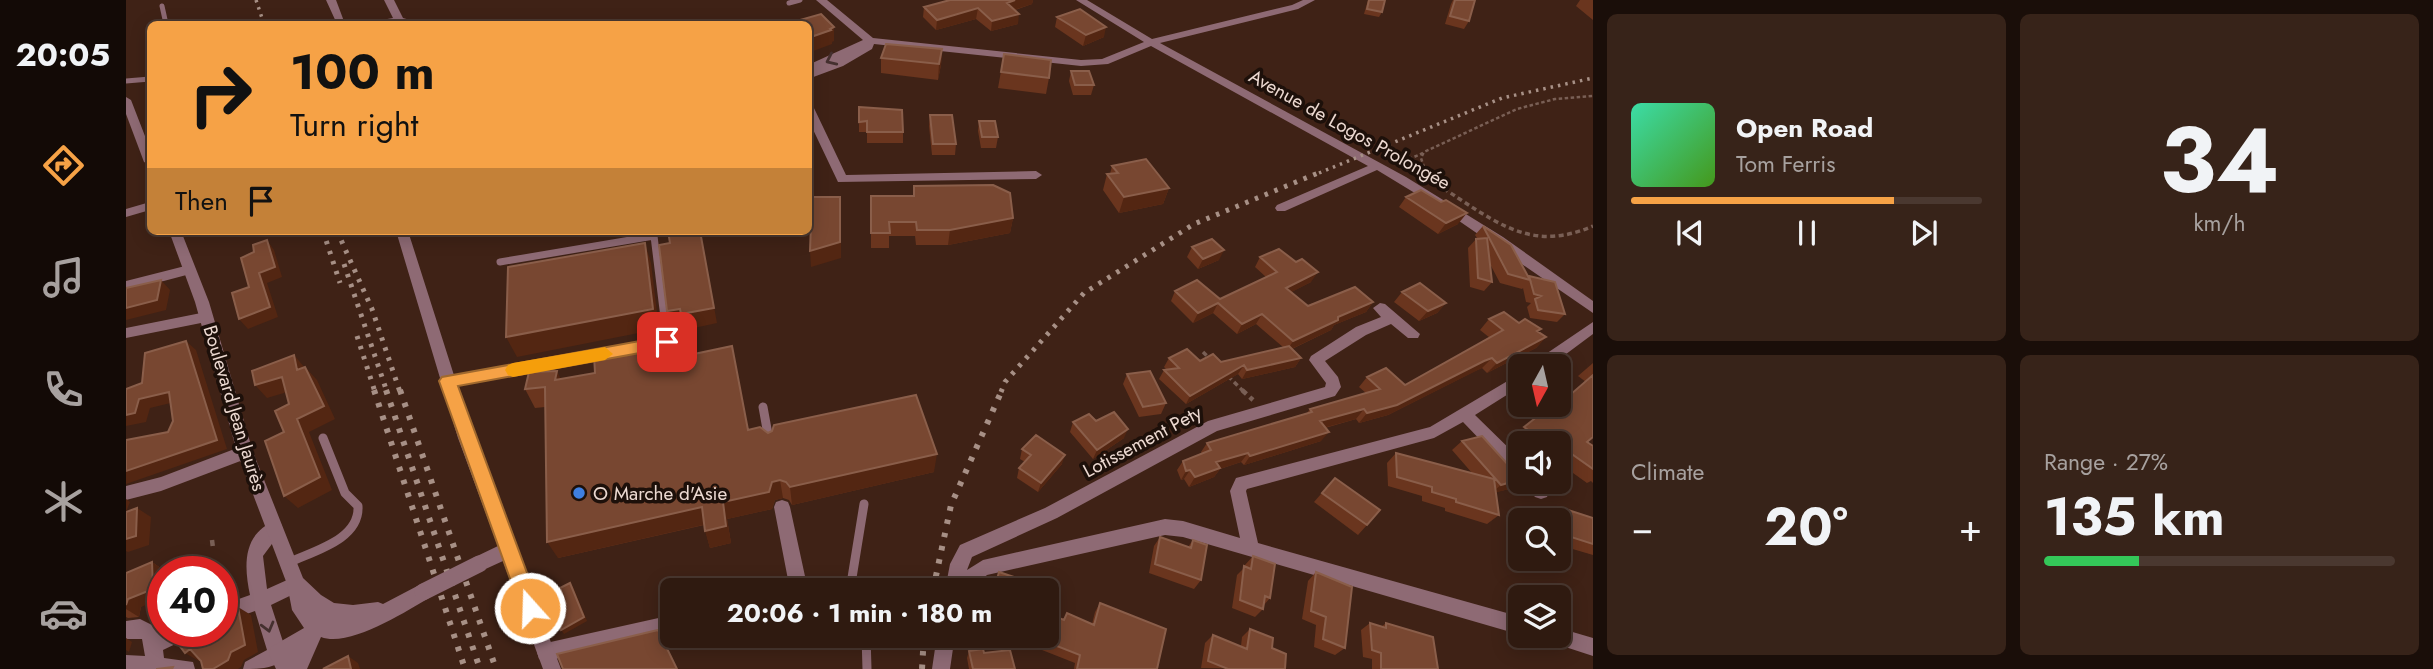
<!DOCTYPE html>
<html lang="en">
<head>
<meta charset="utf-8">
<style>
  :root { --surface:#2f1a10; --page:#372319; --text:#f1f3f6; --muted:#a7a19f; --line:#4a3830; --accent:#f6a246 }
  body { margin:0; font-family:Jost,sans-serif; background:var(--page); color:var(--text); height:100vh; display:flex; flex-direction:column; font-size:26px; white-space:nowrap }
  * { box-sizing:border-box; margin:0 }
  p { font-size:23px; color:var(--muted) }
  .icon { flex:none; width:38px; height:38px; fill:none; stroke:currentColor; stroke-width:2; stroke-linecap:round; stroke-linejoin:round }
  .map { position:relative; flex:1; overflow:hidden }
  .sheet { display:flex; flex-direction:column; gap:14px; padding:14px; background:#1a0e09; width:840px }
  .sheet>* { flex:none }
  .banner { position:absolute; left:21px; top:21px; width:665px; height:214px; border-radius:10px; box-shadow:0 4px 18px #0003,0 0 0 2px var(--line); background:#f6a246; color:#111; overflow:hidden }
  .needle { width:46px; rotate:188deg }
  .tools { position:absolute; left:1382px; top:354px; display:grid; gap:14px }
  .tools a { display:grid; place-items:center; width:63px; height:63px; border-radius:10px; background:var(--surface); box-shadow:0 4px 18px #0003,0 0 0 2px var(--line); font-size:35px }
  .speed { position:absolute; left:21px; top:556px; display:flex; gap:14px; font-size:35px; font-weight:700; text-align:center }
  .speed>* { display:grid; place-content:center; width:91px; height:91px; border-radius:50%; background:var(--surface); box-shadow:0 4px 18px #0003,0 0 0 2px var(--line); line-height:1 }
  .speed .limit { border:10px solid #d22; background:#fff; color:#111 }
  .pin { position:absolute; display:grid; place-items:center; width:60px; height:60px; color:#fff; margin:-30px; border-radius:14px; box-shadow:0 4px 10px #0006 }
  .me { position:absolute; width:77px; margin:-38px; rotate:340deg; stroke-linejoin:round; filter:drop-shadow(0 0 5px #0008) }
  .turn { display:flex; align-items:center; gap:24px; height:147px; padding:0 28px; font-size:32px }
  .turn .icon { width:91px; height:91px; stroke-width:2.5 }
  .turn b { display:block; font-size:49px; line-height:60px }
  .then { display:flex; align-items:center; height:66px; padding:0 28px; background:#0003; gap:14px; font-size:26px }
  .big { font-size:52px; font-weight:700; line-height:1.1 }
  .sheet .card { flex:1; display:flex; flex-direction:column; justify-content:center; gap:10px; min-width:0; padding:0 24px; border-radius:10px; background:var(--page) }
  .sheet .dial { align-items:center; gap:0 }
  .dial b { font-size:91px; line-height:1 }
  .song { display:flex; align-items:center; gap:21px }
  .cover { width:84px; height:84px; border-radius:10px; background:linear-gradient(135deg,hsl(160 70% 55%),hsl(100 70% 35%)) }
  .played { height:7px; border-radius:4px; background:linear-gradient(90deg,var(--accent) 75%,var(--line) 75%) }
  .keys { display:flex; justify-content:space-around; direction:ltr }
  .heat { display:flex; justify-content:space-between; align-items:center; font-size:38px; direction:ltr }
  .charge { height:10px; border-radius:5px; background:linear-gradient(90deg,#34c759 27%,var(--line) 0) }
  .sheet .tiles { flex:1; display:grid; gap:14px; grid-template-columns:repeat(2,1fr) }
  .trip { position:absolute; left:534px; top:578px; width:399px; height:70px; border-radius:10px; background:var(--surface); box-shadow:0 4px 18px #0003,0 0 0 2px var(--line); font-weight:700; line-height:70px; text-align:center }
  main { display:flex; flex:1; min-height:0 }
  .tab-bar { display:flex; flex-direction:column; width:126px; justify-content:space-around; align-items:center; background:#130a06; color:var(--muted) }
  .tab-bar .icon { width:49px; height:49px }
  .tab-bar .active { color:var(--accent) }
  .tab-bar b { font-size:32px; color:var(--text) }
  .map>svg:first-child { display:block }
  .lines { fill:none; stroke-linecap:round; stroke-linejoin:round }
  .path-far2 { stroke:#795f55; stroke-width:2.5; stroke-dasharray:3.5 2.5; stroke-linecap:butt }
  .path-far1 { stroke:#795f55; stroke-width:3.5; stroke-dasharray:5 3.5; stroke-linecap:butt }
  .path { stroke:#795f55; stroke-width:4.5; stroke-dasharray:6 4.5; stroke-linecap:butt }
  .service-far2 { stroke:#8e6a74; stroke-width:5 }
  .service-far1 { stroke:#8e6a74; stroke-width:7 }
  .service { stroke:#8e6a74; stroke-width:9 }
  .minor { fill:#8e6a74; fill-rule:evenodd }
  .tertiary { fill:#8e6a74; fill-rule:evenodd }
  .rail-far2 { stroke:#a79086; stroke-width:3.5; stroke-dasharray:2.5 5; stroke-linecap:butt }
  .rail-far1 { stroke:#a79086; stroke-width:5; stroke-dasharray:3.5 7; stroke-linecap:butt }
  .rail { stroke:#a79086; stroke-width:6; stroke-dasharray:4.5 9; stroke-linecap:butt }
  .tertiary-bridge { stroke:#8e6a74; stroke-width:17 }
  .wall { fill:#6a351e }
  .shaded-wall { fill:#532612 }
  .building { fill:#784731; stroke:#8a5e4a; stroke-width:2 }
  .oneway { stroke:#45302f }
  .route { fill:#f6a246; stroke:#a0692e; stroke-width:2 }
  .slow { fill:#f59e0b }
  .shop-dot { fill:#3f7fe0; stroke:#1d100a; stroke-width:2.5 }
  .labels { text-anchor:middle; stroke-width:7; stroke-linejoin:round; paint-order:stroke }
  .street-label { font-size:19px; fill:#ecd9d1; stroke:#1d100a }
  .poi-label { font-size:19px; fill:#ecd9d1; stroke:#1d100a; text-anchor:start }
</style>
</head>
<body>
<main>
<nav class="tab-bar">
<b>20:05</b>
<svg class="icon active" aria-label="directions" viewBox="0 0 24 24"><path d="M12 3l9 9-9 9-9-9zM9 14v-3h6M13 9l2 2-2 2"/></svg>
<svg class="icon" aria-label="music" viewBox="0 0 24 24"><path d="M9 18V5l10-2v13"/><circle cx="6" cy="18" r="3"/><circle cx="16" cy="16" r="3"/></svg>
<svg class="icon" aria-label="phone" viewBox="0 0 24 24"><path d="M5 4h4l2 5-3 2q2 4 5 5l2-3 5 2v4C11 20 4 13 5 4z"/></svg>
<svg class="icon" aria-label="climate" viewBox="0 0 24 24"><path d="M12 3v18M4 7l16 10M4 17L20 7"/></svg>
<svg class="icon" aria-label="car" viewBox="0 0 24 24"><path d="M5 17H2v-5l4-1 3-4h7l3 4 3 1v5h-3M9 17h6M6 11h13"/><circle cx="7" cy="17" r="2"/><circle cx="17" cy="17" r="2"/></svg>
</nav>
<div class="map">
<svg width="1467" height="669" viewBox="0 0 1467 669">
  <rect width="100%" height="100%" fill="#3f2216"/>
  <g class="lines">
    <path class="path-far2" d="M1272 164 1297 153
      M1300 173 1295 158 1298 152 1391 109 1429 99 1467 96"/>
    <path class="path-far1" d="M1299 171C1306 183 1321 190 1332 198 1379 229 1412 250 1467 226
      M1077 352 1084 359
      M1102 376 1118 392"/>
    <path class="path" d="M1116 390 1127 400
      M86 540 87 548"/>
    <path class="service-far2" d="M663 3 674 0
      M36 6 40 24
      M0 81 24 79"/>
    <path class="service-far1" d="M374 262 528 236 541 342 536 343
      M322 381 476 354"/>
    <path class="service" d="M637 407 643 440
      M162 563C187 551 234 540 232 506L219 493 197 438
      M724 590 738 504
      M740 635 741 669"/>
    <path class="minor" d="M258 0H268L277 18 298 24H243L244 22 267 18Z
      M690 0H701L747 38 955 60 976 59 1018 42 950 0H961L1026 39 1166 5 1177 0H1189L1172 9 1034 43 1280 177 1377 237 1467 301V313L1320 212 1251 170 1159 211H1151L1149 208 1151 205 1242 166 1025 46 982 64 955 66 748 44 746 49 717 66 682 79V72L685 71 682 72V65L737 40Z
      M682 103 687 106 720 175 910 171 916 175 910 179 712 182 682 119Z
      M24 202V210L0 217V209Z
      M63 265 68 267 70 270 68 273 0 291V281Z
      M1254 303 1259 304 1294 334 1292 338H1282L1265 324 1240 335 1199 361 1212 377 1215 387 1209 396 1091 431 931 518 846 557 841 570 857 560 1039 519 1057 521 1114 538 1104 491 1110 478 1304 427 1395 373V386L1349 415 1395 460V478L1389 476 1337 422 1308 438 1121 489 1120 491 1132 543 1395 617V635L1057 537 1039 535 861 575 852 583 849 590H819L824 564 834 545 919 508 1082 421 1199 387 1200 383 1183 360 1185 356 1230 327 1255 317 1247 308Z
      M80 312 85 313 87 317 85 321 0 338V328Z
      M1467 322V334L1424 366H1406L1408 362Z
      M119 445 125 447 127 452 125 457 35 491 0 500V486L35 477Z
      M1396 481H1415L1423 492 1421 497 1415 499 1409 497Z
      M656 500 662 502 664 507 682 590H664L648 507 650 502Z
      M149 521 155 524 157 529 137 556 141 589 170 576 176 578 179 584 176 590 145 605 161 654C154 669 133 669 117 669L119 662 141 650 129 611 96 623V605L124 595C118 567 116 534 149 521Z
      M546 615V633L420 661 413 659 411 652 413 645 420 643Z
      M14 619 30 627 33 633 65 632 62 638 37 650 38 658 67 662 69 669H0V655L19 656 16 639H0V621Z
      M1433 628 1467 638V656L1421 641 1418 635H1433Z
      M811 635H829L824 669H806Z"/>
    <path class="tertiary" d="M200 0H210L219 24H211Z
      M0 97 5 100 24 149V165L18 162 0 114Z
      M43 231H55L83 302 127 452 177 578 195 595 208 603 227 605 252 602 257 604 297 583 303 586 306 592 303 598C279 612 223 648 195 637L181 669H150L143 654 145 647 178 628 166 610 161 584 111 452 69 302Z
      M270 231H282L348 438 435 669H417L377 561 353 572 347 570 344 564 347 558 372 546 332 438Z"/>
    <path class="rail-far2" d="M130 0 138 24
      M1193 173 1376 98 1467 78"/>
    <path class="rail-far1" d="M197 231 214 283
      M211 231 246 309 274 392
      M218 264 261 392
      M231 336 249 392
      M875 392 879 382 958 293 1068 224 1197 171"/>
    <path class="rail" d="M248 390 339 669
      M260 390 354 669
      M274 390 370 669
      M807 590 825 505 876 390
      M796 669 798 635"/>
    <path class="tertiary-bridge" d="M297 592 353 564"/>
  </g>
  <path class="wall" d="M824 0H907L906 4 889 10 892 24 865 31 850 19 810 30 797 17 798 7Z
    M1242 0H1259L1256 12 1253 17 1238 14Z
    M1327 0H1347L1343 21 1338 29 1319 24 1325 4Z
    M1454 0H1467V20L1450 6Z
    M931 17 978 37 957 46 929 27Z
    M816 49 815 65 812 80 755 73V58Z
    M878 54 923 78 920 94 872 88Z
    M945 71 968 85 965 95H947L943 81Z
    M733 107 777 132V143H741V132H733Z
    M804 115 830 144 829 155H806L803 126Z
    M853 121 872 137 870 148H855L852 131Z
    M986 166 1043 188 1037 204 993 213 977 190 981 174H984Z
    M788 186 887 218 884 233 822 245H790L789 236H763V248H745V196H787Z
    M1280 197 1332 224 1312 234 1273 207Z
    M1357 226 1402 277 1439 314 1431 322 1404 318 1401 307 1405 303 1400 302 1397 288 1396 289 1374 283 1364 264 1366 282 1358 291 1344 287 1342 248 1351 238 1349 235Z
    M1066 247 1093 260 1072 269 1061 257Z
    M1134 257 1185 282 1165 292 1182 306 1247 302 1240 312 1208 325 1205 330 1166 349 1175 358 1169 367 1116 379 1112 374 1060 404 1033 379 1038 370H1041L1038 367 1043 358 1095 362 1157 347 1130 324 1111 334 1087 313 1067 323 1045 301 1049 291 1094 299 1140 277 1129 267Z
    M1276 292 1320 303 1311 313 1293 321 1268 302Z
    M1363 319 1393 323 1415 329 1412 332 1420 337 1410 348 1361 373 1356 368 1349 371 1262 415 1233 423 1230 419 1199 428 1195 441 1118 465 1115 462 1094 469 1088 477 1063 487 1058 479 1055 480 1051 470 1057 461 1076 454 1075 452 1081 443 1181 413 1184 409 1240 393 1233 387 1241 377 1279 385 1364 338 1354 330Z
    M565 340 569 353 622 430 808 472 666 505 663 500 657 498 649 500 646 509 601 519 605 543 584 548 578 525 432 558 419 407 409 408 399 389 435 379 469 373 549 343Z
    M1467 363V437L1461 442 1467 446V483L1465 481 1461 483 1433 463V443H1396L1388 437 1417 412 1421 415 1460 382 1452 376Z
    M1001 374 1040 403 1035 414 1013 417 997 384Z
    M970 421 998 438 967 459 944 432 947 422Z
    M1336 441 1383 489 1370 492 1373 515 1361 524 1319 511V508L1296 501V496L1262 486 1261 463 1270 453 1346 473 1326 450Z
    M896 449 936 464 912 492 891 478 893 468 899 462 894 459Z
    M1209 478 1241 525 1232 535 1188 502Z
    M1436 508 1467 518V555L1433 545V520H1425V516Z
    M1034 537 1062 547 1067 540 1075 580 1068 589 1023 573 1028 546Z
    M1127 556 1144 598 1138 605 1137 609 1129 617 1106 608 1111 575 1119 567V565Z
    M26 562 39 571V572H37L15 607 13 617 2 618 0 617V573Z
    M1190 572 1219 648 1209 655 1188 647 1190 625 1176 619 1182 581Z
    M974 603 1031 669H948L949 663 878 635H920L937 620 941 613 966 624 969 612Z
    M1244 623 1255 627 1260 623 1312 669H1246V659L1237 657 1235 630Z
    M1124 629 1146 648 1159 669 1075 668 1079 643 1087 635 1115 646 1116 637Z
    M843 651 889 669H843L841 658Z"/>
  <path class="shaded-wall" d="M889 0H907L906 4 879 13 881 3Z
    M852 8 850 19 810 30 811 20Z
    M893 14 892 24 865 31 866 21Z
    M708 27V41L706 42V44L682 53V38Z
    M980 27 978 37 957 46 960 35Z
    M816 49 815 65 812 80 813 64Z
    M1043 188 1037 204 993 213 998 197Z
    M715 213V258L685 267 684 251Z
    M1341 213 1332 224 1312 234 1320 223Z
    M887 218 884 233 822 245 824 230Z
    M574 231 591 323 559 330 557 325 545 327 541 311Z
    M141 240 148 250 156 277 141 283 152 317 122 329 113 319 133 273Z
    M519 243 525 263 533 329 391 357 380 337Z
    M1098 250 1093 260 1072 269 1077 259Z
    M1192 272 1185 282 1154 298 1160 288Z
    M35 280 44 290 40 310 0 320V308Z
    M1247 302 1240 312 1208 325 1205 330 1161 351 1167 341 1212 317Z
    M1092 303 1087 313 1067 323 1072 313Z
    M1320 303 1311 313 1293 321 1302 311Z
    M1136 314 1130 324 1111 334 1116 324Z
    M1420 337 1410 348 1361 373 1371 363Z
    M60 341 70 350 101 449 0 484V471L91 440Z
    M168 355 179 368 171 370Z
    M1175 358 1169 367 1116 379 1121 370Z
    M1366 358 1356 368 1262 415 1233 423 1241 413Z
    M1118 365 1112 374 1060 404 1064 396Z
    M179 367 191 380 209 419 183 432 206 490 172 508 158 496Z
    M431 371 440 390 429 380Z
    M156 377 168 390 141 398 129 385Z
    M43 392 53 401 24 408 20 422 0 426V415L13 399Z
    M1238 409 1230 419 1186 431 1194 421Z
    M1002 429 998 438 967 459 971 450Z
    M1203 432 1195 441 1118 465 1124 456Z
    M1122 453 1115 462 1094 469 1088 477 1063 487 1069 477 1090 462Z
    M811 454 808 472 666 505 664 487Z
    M939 455 936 464 912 492 915 483Z
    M1064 470 1058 479 1055 480 1060 471Z
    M654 480 657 498 649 500 646 509 601 519 605 543 584 548 579 531 597 502 646 482Z
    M1395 480 1383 489 1364 494 1375 485Z
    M0 499 4 502 0 512Z
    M576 507 581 524 432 558 421 542Z
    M11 508 25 517 23 545 2 552 0 551V539Z
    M26 562 39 571V572H37V598L15 607 13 617 0 609V605L2 599Z
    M444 583 447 587 461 621 438 634 435 630Z
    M112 607 125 615 132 652 118 660 115 667 112 669H87Z
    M0 638 6 642 3 652 0 650Z
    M64 649 78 657 73 661 59 653Z
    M222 656 232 663 234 669H225Z"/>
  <path class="building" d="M824 0H889L881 3 893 14 866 21 852 8 811 20 798 7Z
    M1243 0H1259L1256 12 1241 9Z
    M1329 0H1349L1343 21 1324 16Z
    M954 9 980 27 960 35 931 17Z
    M695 14 708 27 704 29 705 30 682 38V24H660Z
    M760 44 816 49 813 64 755 58Z
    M878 54 925 60 923 78 875 72Z
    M945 71H963L968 85H949Z
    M733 107 776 110 777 132H741V121L733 122Z
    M804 115H826L830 144H807Z
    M853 121H869L872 137H856Z
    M1020 159 1043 188 998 197 981 174 992 173 986 166Z
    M867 185 884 193 887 218 824 230H791L790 222H763L764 233H745V196H788V186Z
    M1295 190 1315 202 1320 200 1341 213 1320 223 1280 197Z
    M686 197H714V242L684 251Z
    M1357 226 1385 245 1404 280 1382 274Z
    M542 231H574L588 308 555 314 554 309 541 311 533 245 544 243Z
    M1361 238 1366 282 1352 278 1350 239Z
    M1086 239 1098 250 1077 259 1066 247Z
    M141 240 149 267 133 273 144 307 113 319 106 293 123 287 115 258 128 252 127 245Z
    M519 243 527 309 380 337 382 267Z
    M1153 249 1170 262 1176 259 1192 272 1160 288 1182 306 1229 287 1247 302 1212 317V320L1167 341 1136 314 1116 324 1092 303 1072 313 1049 291 1071 280 1094 299 1151 272 1134 257Z
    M1403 276 1429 282 1439 314 1412 310 1409 299 1415 296 1408 294Z
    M35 280 31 300 0 308V288Z
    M1294 283 1320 303 1302 311 1276 292Z
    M1378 312 1393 323 1399 319 1415 329 1411 331 1420 337 1371 363 1366 358 1358 361 1271 405 1241 413 1238 409 1194 421 1203 432 1124 456 1122 453 1090 462 1094 468 1069 477 1064 470 1060 471 1057 461 1085 450 1081 443 1186 412 1184 409 1254 389 1241 377 1260 368 1279 385 1377 330 1363 319Z
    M548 339 549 343 565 340 568 354 606 346 622 430 634 427 642 433 646 431 648 425 790 395 811 454 664 487 660 482 654 480 646 482 643 492 597 502 600 526 579 531 576 507 421 542 419 387 399 389 403 372 431 371 429 380 469 373 468 355Z
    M60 341 91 440 0 471V440L42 432 47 421 43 392 13 399 9 413 0 415V389L16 383 19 353Z
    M1163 346 1175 358 1121 370 1118 365 1064 396 1038 370 1053 368 1043 358 1061 349 1074 361 1087 354 1095 362Z
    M168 355 171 370 179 367 198 406 171 419 194 477 158 496 139 441 158 432 149 411 163 404 156 377 129 385 126 371Z
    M1024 371 1040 403 1017 407 1001 374Z
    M1467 375V437L1461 442 1467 446V469L1433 445V443H1421L1398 427 1417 412 1421 415Z
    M988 412 1002 429 971 450 947 422 963 414 970 421Z
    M910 435 939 455 915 483 893 468 905 455 896 449Z
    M1356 436 1395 479 1375 485 1336 441Z
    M1270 453 1368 479 1373 515 1330 502V499L1306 492V487L1271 477Z
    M1209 478 1254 510 1241 525 1196 493Z
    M11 508 10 536 0 539V512Z
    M1436 508 1467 518V544L1442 536Z
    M1034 537 1065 548 1067 540 1081 545 1075 580 1029 564Z
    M1127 556 1149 564 1144 598 1139 596 1137 609 1114 600 1118 566 1125 569Z
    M26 562 27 589 2 599 0 605V573Z
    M873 572 909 584 908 590H868Z
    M1190 572 1226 587 1219 648 1197 639 1200 617 1185 611Z
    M444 583 458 617 435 630 422 594Z
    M974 603 1040 629 1031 669H951L954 655 903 635H920V613L938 620 941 613 968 625Z
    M112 607 119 645 105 652 102 660 87 669H77L75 661 64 649 59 653 50 641 55 637 52 633 56 632H96V614Z
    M1244 623 1260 628V623L1307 637 1312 669H1255V653L1246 650Z
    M1124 629 1147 638 1146 648 1160 654 1159 669H1102L1082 661 1087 635 1121 649Z
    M532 630 551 669H437L431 654Z
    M857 649 858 653 884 650 889 669H847L843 651Z
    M222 656 225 669H197Z
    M47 667 46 669H30H31Z"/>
  <defs><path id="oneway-chevron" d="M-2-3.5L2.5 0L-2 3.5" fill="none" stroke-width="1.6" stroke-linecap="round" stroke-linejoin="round" transform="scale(1.75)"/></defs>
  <g class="oneway">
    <use href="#oneway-chevron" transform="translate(705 60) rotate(155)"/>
    <use href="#oneway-chevron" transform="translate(142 627) rotate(75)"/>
  </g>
  <path class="route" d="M541 336 549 342 541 348 332 386 414 608 411 615 404 618 397 615 313 381 316 377Z"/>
  <path class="slow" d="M479 347 487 354 479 360 387 377 382 375 379 370 382 365 387 363Z"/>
  <circle class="shop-dot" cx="453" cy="493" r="7"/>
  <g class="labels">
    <g class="street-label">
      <text transform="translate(1224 129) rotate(29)" y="7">Avenue de Logos Prolongée</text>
      <text transform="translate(109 408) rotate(73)" y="7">Boulevard Jean Jaurès</text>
      <text transform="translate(1016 441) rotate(-28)" y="7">Lotissement Pety</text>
    </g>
    <g class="poi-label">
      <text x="467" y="500">O Marche d'Asie</text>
    </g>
  </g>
</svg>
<div class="tools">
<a><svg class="needle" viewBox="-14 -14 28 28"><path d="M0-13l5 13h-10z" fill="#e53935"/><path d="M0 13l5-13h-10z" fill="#a7a19f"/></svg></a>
<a><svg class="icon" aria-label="sound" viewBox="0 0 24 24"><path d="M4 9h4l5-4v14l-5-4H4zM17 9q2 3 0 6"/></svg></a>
<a><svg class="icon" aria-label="search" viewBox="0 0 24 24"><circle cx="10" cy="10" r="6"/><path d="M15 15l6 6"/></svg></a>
<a><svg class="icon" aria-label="layers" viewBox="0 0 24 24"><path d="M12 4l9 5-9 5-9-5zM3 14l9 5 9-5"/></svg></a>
</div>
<div class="speed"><div class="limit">40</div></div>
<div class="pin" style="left:541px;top:342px;background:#d93025"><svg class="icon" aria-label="arrive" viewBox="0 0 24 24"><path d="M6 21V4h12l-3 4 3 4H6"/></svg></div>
<svg class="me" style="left:404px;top:608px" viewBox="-20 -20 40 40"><circle r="17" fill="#f6a246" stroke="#fff" stroke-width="3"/><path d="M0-11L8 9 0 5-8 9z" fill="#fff"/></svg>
<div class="trip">20:06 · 1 min · 180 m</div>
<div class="banner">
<div class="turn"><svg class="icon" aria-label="right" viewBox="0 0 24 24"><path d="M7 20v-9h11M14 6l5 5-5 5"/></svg><div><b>100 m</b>Turn right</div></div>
<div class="then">Then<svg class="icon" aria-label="arrive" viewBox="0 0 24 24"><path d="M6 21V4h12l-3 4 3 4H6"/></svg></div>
</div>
</div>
<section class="sheet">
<div class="tiles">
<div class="card">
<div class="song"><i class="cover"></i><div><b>Open Road</b><p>Tom Ferris</p></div></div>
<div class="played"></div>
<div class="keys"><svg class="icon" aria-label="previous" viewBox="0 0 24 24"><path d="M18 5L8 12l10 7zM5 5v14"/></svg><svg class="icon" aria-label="pause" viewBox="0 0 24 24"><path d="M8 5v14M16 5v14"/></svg><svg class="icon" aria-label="next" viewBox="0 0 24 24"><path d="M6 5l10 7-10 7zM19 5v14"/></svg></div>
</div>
<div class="card dial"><b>34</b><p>km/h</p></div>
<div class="card"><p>Climate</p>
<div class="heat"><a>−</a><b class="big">20°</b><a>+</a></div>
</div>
<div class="card"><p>Range · 27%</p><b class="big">135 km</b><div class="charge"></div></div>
</div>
</section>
</main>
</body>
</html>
